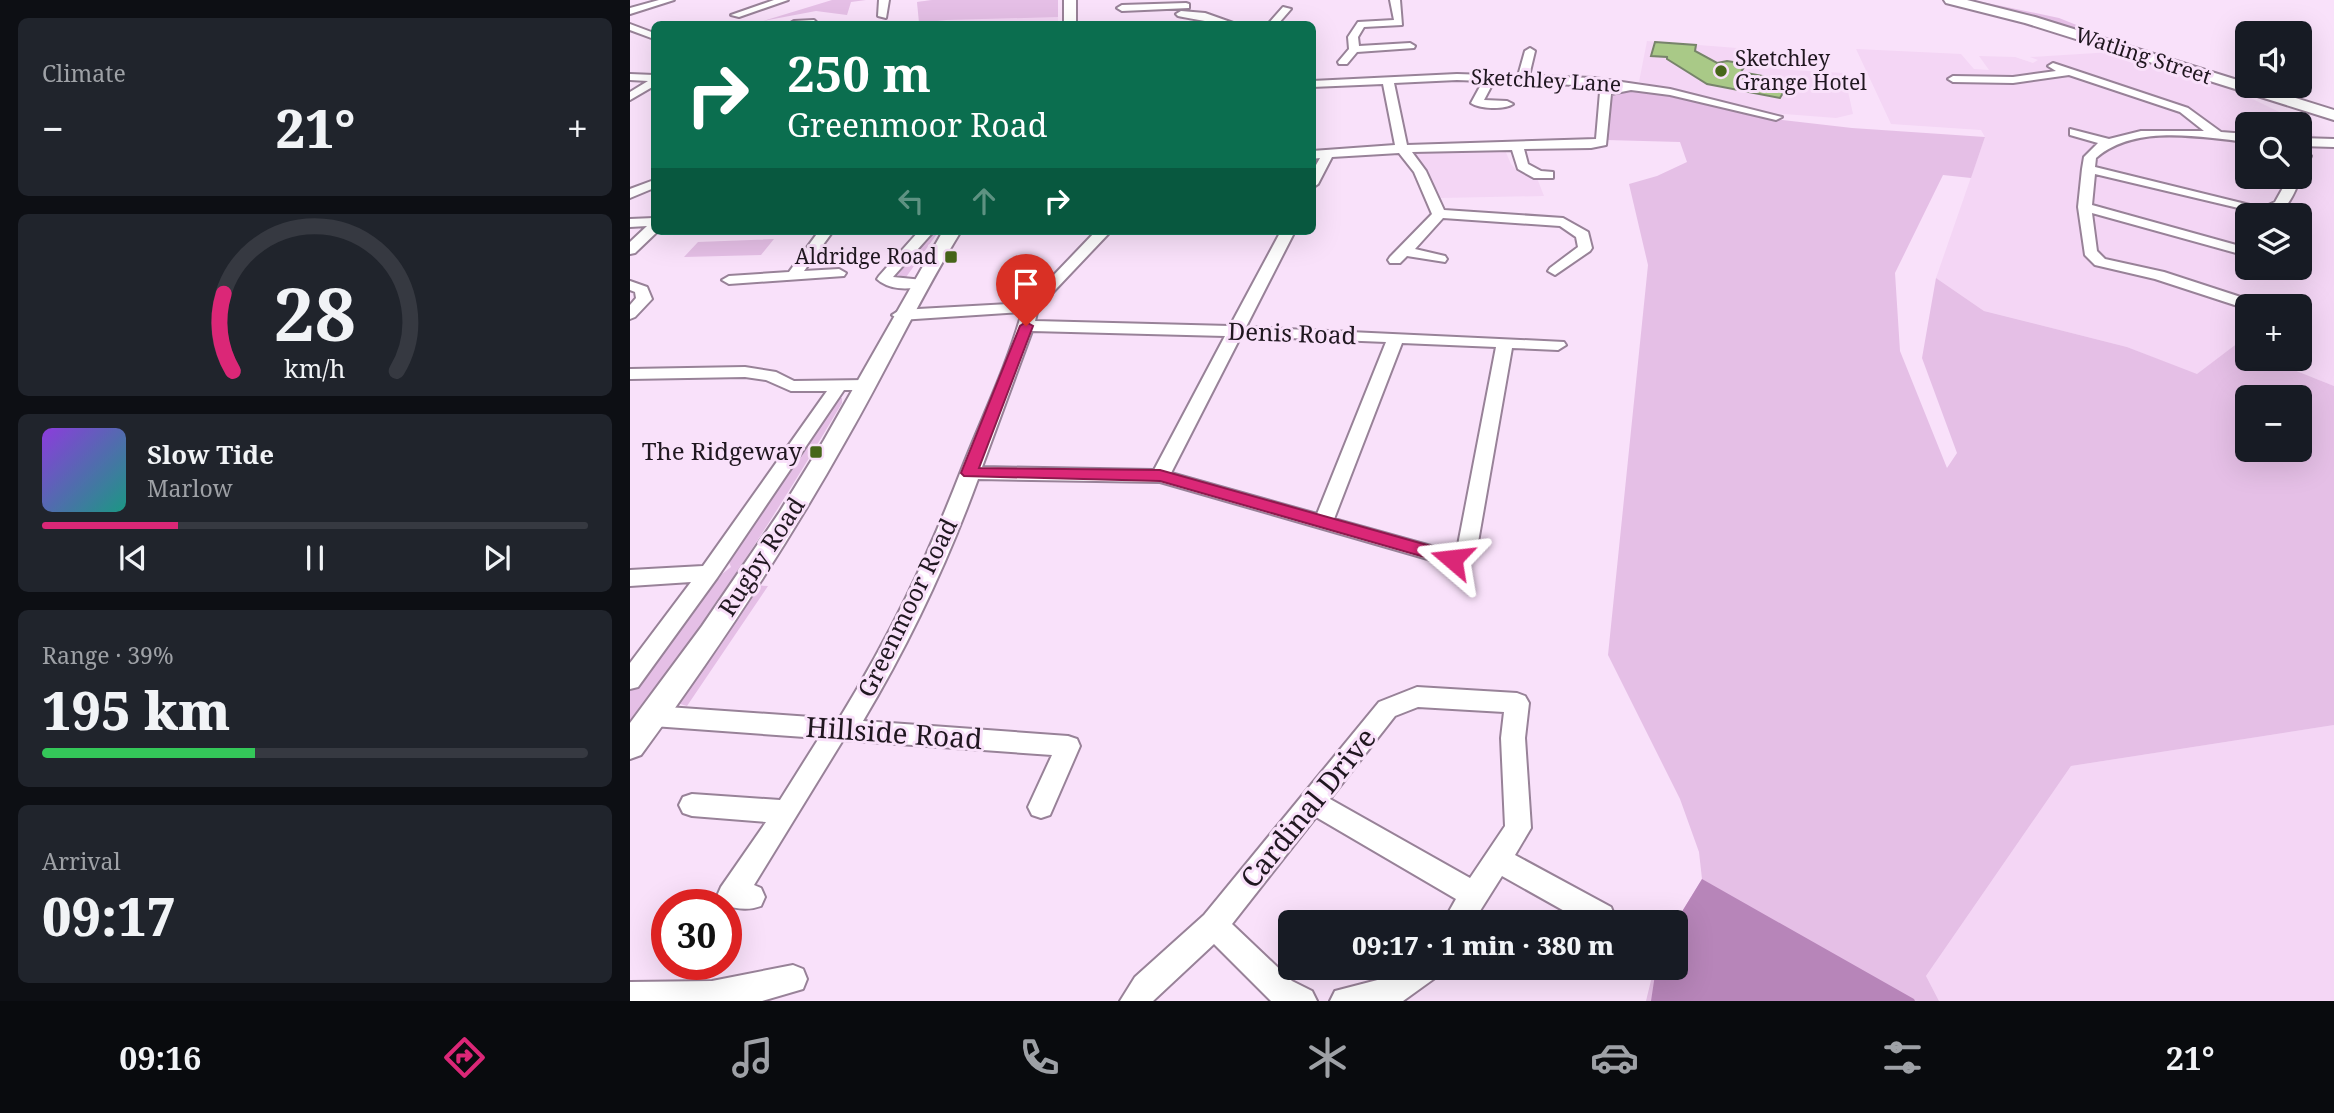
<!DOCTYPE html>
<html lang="en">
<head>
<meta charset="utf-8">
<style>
  :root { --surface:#171b24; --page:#20242c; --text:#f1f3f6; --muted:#9ea1a6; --line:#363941; --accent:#db2777 }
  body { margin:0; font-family:"Noto Serif",serif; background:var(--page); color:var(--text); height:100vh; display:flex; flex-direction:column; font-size:26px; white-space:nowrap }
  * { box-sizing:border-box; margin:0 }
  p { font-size:23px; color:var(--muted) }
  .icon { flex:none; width:38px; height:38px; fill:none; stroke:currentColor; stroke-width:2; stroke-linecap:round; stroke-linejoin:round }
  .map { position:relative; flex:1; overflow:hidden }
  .details { display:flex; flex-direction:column; gap:18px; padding:18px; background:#0d0f14; width:630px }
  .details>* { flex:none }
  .banner { position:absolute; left:21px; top:21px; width:665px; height:214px; border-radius:10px; box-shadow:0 7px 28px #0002; background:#0b6e4f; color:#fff; overflow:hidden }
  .tools { position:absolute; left:1605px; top:21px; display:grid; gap:14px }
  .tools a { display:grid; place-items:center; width:77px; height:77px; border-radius:10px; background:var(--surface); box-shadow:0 7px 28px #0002; font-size:35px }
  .speed { position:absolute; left:21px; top:889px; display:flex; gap:14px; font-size:35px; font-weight:700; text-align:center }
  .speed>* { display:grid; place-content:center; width:91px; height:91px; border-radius:50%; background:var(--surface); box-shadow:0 7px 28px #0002; line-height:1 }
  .speed .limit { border:10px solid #d22; background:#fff; color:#111 }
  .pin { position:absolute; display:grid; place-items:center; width:60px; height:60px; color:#fff; margin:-72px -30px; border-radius:50% 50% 50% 0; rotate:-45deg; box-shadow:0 0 7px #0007 }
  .pin .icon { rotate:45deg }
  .me { position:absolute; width:77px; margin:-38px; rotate:287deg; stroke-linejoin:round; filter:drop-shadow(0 0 5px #0008) }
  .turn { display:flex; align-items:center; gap:24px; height:147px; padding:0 21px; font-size:32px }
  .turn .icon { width:91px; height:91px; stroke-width:2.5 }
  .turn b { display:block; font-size:49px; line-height:60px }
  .lanes { display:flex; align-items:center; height:66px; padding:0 21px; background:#0003; justify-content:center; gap:35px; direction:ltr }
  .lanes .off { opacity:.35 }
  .big { font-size:52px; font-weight:800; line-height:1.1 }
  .details .tile { flex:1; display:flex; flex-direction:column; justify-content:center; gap:10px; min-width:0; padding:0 24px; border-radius:10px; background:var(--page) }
  .details .dial { align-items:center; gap:0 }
  .dial svg { height:182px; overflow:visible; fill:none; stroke:var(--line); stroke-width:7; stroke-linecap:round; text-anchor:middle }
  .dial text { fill:var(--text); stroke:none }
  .song { display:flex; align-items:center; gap:21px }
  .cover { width:84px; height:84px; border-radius:10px; background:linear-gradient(135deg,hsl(270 70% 55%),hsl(170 70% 35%)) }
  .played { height:7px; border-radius:4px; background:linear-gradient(90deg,var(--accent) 25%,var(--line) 25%) }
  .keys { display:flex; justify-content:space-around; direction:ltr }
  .heat { display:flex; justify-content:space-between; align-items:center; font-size:38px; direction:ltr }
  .charge { height:10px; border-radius:5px; background:linear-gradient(90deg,#34c759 39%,var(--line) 0) }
  .trip { position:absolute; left:648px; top:910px; width:410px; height:70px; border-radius:10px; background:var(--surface); box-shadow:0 7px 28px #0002; font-weight:800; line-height:70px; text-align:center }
  .tab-bar { display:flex; height:112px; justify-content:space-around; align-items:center; background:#090b0e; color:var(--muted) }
  .tab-bar .icon { width:49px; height:49px }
  .tab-bar .selected { color:var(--accent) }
  .tab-bar b { font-size:32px; color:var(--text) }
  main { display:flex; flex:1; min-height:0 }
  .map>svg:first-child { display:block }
  .built { fill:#f4d6f5; fill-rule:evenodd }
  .green { fill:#e5bfe6; fill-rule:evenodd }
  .water { fill:#b785b9 }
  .building { fill:#a9c987; stroke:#77846a; stroke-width:2 }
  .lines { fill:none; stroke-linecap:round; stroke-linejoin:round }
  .minor-casing { stroke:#988298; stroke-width:4 }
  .major-casing { stroke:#988298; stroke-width:4 }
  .highway-casing { stroke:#988298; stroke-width:4 }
  .minor { fill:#fff; fill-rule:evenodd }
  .major { fill:#fff; fill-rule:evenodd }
  .highway { fill:#fff; fill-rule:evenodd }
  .route { fill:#db2777; stroke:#8e194d; stroke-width:2 }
  .poi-dot { fill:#47661a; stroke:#f9e1fa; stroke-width:2.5 }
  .labels { text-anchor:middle; stroke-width:6; stroke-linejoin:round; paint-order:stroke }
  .far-street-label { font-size:21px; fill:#201720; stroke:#f9e1fa }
  .far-poi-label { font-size:21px; fill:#201720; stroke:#f9e1fa; text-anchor:start }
  .street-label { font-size:24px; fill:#201720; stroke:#f9e1fa }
  .poi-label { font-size:24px; fill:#201720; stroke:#f9e1fa; text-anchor:end }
  .near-street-label { font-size:28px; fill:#201720; stroke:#f9e1fa }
</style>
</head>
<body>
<main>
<section class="details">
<div class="tile"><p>Climate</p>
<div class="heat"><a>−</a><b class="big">21°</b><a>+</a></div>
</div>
<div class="tile dial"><svg viewBox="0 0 100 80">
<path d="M14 69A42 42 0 1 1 86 69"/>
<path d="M14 69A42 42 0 0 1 10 35" stroke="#db2777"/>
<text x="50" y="56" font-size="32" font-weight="700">28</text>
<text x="50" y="72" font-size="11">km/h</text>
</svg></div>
<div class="tile">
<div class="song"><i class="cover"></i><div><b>Slow Tide</b><p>Marlow</p></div></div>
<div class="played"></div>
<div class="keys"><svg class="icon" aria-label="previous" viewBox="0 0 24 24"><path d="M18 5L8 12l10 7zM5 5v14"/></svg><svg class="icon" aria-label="pause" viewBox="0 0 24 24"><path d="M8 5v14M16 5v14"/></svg><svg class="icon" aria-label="next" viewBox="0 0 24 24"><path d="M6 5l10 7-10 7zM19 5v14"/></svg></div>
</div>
<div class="tile"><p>Range · 39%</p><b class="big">195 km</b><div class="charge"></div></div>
<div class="tile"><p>Arrival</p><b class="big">09:17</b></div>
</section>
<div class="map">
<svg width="1704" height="1001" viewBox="0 0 1704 1001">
  <rect width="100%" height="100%" fill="#f9e1fa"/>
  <path class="built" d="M302 0H428V23L290 24 287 2Z
    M1017 41 1120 49 1145 69 1214 73 1223 114 1206 118 1142 113 1009 82Z
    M1226 49 1331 54 1344 69 1359 70 1349 56 1385 57 1403 63 1408 60 1400 57 1482 52 1602 89 1672 123 1690 141 1704 149V386L1659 368 1654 359H1670V306H1617V336L1567 375 1497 347 1354 311 1306 278 1355 137 1351 130 1261 124ZM1617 124H1670V177H1617ZM1617 215H1670V268H1617Z
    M874 148 881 164 888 172 907 178 914 196 810 198 801 189 783 152Z
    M1704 725V1001H1309L1296 976 1441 766Z"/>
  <path class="green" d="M202 0H236L221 2 217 15 186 11 133 21Z
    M302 0H428V17L316 20 289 23 287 2Z
    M1343 0 1429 18 1484 40 1558 63 1553 64Z
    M1004 89 1144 119 1222 128 1355 137 1341 178 1313 175 1265 273 1270 351 1317 468 1327 453 1292 358 1306 278 1354 311 1497 347 1567 374 1617 336V359H1654L1659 368 1704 386V725L1441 766 1296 976 1309 1001H1016L1024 968H1045V923L1072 879 1069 852 1050 799 978 655 1018 265 999 184 1027 176 1057 162 1050 142 977 140C972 126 976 107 984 94ZM1617 397H1670V450H1617Z
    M298 231H309L274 280 258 275Z
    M144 239 131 255 54 257 68 242Z
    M207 397 212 398V403C147 513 78 621 0 722V690L79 584 101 567 98 560Z
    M122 585 138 586 57 706 47 703Z"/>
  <path class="water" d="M1072 879 1284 999 1285 1001H1021L1026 968H1045V923Z"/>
  <path class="building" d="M1025 42 1066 45 1065 51 1087 63 1097 61 1116 64 1111 72 1160 81 1150 98 1077 84 1037 59V57L1021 56Z"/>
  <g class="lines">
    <defs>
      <path id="minor" d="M29 0H44L0 14V8Z
        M144 0H158L109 17 101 15Z
        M249 0H259L256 18 248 16Z
        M760 0H770L772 25 734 27 728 37 729 46 780 43 785 46 784 48 727 52 717 64H709L708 62 719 49 718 37 728 22 764 20Z
        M556 3 559 4V8L492 11 487 8 492 5Z
        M653 7 661 9 648 24H638Z
        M551 11 575 13 606 24C590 25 565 19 548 16L546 14Z
        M184 20 188 24H159L164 21Z
        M0 24 24 33V39L0 30Z
        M900 48 905 51 899 76 964 78 1040 89 1152 117 1146 120 1040 95 1001 90 981 94 976 145 961 148 894 149 898 164 911 171 923 172V178H904L888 169 882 150 782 152 796 171 814 210 933 218 958 232 962 248 960 251 925 275 918 271 920 268 948 247 946 237 930 226 813 218 785 249 815 256 817 259 815 262 777 256 770 263H760L758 260 760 257 802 214 784 172 769 153 702 157 688 184 682 188V172L690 158 682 159V151L765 145 753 84 682 87V81L827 74 888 76 895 51ZM827 80 853 81 841 103C850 109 874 110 883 104L877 101 854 100 864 81 984 87 970 92 966 139 777 145 764 83Z
        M1423 63 1558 108 1591 132 1617 134V142C1570 137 1505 124 1466 158L1465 167 1632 208 1645 202 1659 177H1670V174L1671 177C1663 195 1659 211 1638 215L1465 174 1462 205 1617 248V256L1462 213 1467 251 1475 259 1534 272 1629 303 1632 306H1617V309L1525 279 1465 265 1455 255 1448 207 1452 169 1454 157 1468 143 1440 135V129L1479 139 1511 131H1574L1550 112 1439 75 1383 83 1323 82 1318 79 1323 76 1383 77 1426 71 1418 66Z
        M0 74 24 75V86L0 100V92L18 81 0 80Z
        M1670 138 1704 139V147L1670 146Z
        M1675 152 1681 156 1674 170 1670 171V155Z
        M24 180V188L0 198V189Z
        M24 218V231H28L5 253 0 254V242L17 226 0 227V219Z
        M189 231H203L174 271 209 269 216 273 214 276 99 284 92 280 99 276 159 272Z
        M289 231H304L263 277 293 280 295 283 293 286C278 290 259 290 247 279L249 276Z
        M466 231H481L408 308 405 321 600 326 651 231H665L616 327 934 342 936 345 928 350 882 348 847 548 829 564 822 566 530 482 348 479C317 564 279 644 233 721L438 736 447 739 450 746 420 815 411 818 402 815 398 807 422 755 213 740 124 885 131 888 135 897 131 906C115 912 104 907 91 905L87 896 91 887 136 822 62 816 53 813 49 805 53 797 62 794 150 800 189 738 23 726 15 723 11 716 15 709 23 706 209 719C260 636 296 561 331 471 351 419 377 367 392 312L270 320 262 315 270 310 397 303ZM402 331 595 336 524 470 352 467ZM611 336 756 342 687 514 541 473ZM772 343 866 347 828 545 819 551 704 519Z
        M0 281 17 287 22 299 5 317 0 319V305L6 298 5 292 0 290Z
        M115 367 146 372 164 381 236 380 244 385 236 390H214L87 578 8 687 0 689V663L61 582 0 586V570L73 566 197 391H161L136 380 115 377 0 379V369Z
        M787 687 887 693 895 696 899 703 895 738 901 828 885 855 981 907 985 917 983 922H954L872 876 843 922H813L826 899 686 817 602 924 662 981 682 991 687 1001H641L584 944 523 1001H490L505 977 574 915 749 702ZM788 707 874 712 871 738 875 826 840 878 700 799 765 716Z
        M163 965 173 969 177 979 173 989 132 1001H0V982L82 981Z
        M771 968H809L805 978 773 1001H700L705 991 759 977Z"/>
      <path id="major" d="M434 0H446V24H434Z
        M313 231H331C289 299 256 371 216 440 155 549 85 654 11 755L0 759V723L72 626 149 513 194 440Z"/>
      <path id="highway" d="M1314 0H1337L1405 17 1617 83V86H1627L1704 110V120L1395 23 1316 3Z"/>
    </defs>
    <use href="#minor" class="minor-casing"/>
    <use href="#major" class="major-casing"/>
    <use href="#highway" class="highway-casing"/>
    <use href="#minor" class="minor"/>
    <use href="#major" class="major"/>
    <use href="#highway" class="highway"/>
  </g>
  <path class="route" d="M396 322 403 326 349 468 530 470 822 552 831 559 822 565 530 481 334 476 331 473 390 326Z"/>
  <g class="poi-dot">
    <circle cx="1091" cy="71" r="7"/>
    <rect x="314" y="250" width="14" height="14" rx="3.5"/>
    <rect x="179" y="445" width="14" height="14" rx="3.5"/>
  </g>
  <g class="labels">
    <g class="far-street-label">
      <text transform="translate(1513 56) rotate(18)" y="7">Watling Street</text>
      <text transform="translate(916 81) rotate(3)" y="7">Sketchley Lane</text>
    </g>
    <g class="far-poi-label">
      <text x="1105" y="66">Sketchley<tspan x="1105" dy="24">Grange Hotel</tspan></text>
      <text x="307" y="264" text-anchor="end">Aldridge Road</text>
    </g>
    <g class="street-label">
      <text transform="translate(662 334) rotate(2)" y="8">Denis Road</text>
      <text transform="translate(132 557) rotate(-57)" y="8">Rugby Road</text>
      <text transform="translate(278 608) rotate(-64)" y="8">Greenmoor Road</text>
    </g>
    <g class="poi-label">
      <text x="172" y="460">The Ridgeway</text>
    </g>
    <g class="near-street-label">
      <text transform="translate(264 733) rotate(4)" y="10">Hillside Road</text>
      <text transform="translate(678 808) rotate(-51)" y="10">Cardinal Drive</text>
    </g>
  </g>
</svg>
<div class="tools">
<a><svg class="icon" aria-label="sound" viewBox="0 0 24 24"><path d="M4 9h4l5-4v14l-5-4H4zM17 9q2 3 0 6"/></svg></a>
<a><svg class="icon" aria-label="search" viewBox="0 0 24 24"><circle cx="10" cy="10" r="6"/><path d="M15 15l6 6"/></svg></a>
<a><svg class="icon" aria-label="layers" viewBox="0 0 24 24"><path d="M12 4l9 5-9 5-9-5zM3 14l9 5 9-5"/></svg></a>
<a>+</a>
<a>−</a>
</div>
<div class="speed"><div class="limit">30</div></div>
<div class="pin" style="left:396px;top:326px;background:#d93025"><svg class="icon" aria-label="arrive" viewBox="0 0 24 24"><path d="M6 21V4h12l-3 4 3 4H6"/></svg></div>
<svg class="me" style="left:822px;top:559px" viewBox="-20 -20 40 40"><path d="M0-17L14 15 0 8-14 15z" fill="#db2777" stroke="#fff" stroke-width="4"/></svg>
<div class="trip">09:17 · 1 min · 380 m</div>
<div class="banner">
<div class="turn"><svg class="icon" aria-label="right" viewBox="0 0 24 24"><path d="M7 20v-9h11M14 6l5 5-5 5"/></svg><div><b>250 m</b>Greenmoor Road</div></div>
<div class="lanes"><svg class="icon off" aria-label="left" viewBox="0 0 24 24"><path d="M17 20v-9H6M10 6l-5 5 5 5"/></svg><svg class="icon off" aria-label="ahead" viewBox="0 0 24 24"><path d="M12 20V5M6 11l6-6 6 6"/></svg><svg class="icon" aria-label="right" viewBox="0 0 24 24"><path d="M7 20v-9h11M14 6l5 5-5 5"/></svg></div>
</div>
</div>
</main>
<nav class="tab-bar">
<b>09:16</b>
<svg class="icon selected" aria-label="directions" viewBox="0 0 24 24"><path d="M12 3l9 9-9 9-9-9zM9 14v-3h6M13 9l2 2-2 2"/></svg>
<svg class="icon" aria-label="music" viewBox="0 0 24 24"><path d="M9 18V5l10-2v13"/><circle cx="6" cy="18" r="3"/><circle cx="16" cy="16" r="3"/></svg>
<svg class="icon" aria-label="phone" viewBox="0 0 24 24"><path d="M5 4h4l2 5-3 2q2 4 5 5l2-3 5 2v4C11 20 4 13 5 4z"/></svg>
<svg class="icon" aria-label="climate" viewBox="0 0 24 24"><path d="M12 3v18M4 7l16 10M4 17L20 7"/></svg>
<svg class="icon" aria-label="car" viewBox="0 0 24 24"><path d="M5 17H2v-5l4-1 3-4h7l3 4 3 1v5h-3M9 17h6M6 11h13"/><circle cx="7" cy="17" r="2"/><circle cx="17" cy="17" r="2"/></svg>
<svg class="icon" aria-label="filters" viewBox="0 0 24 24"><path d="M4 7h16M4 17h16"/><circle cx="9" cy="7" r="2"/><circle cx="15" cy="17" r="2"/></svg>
<b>21°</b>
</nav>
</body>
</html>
